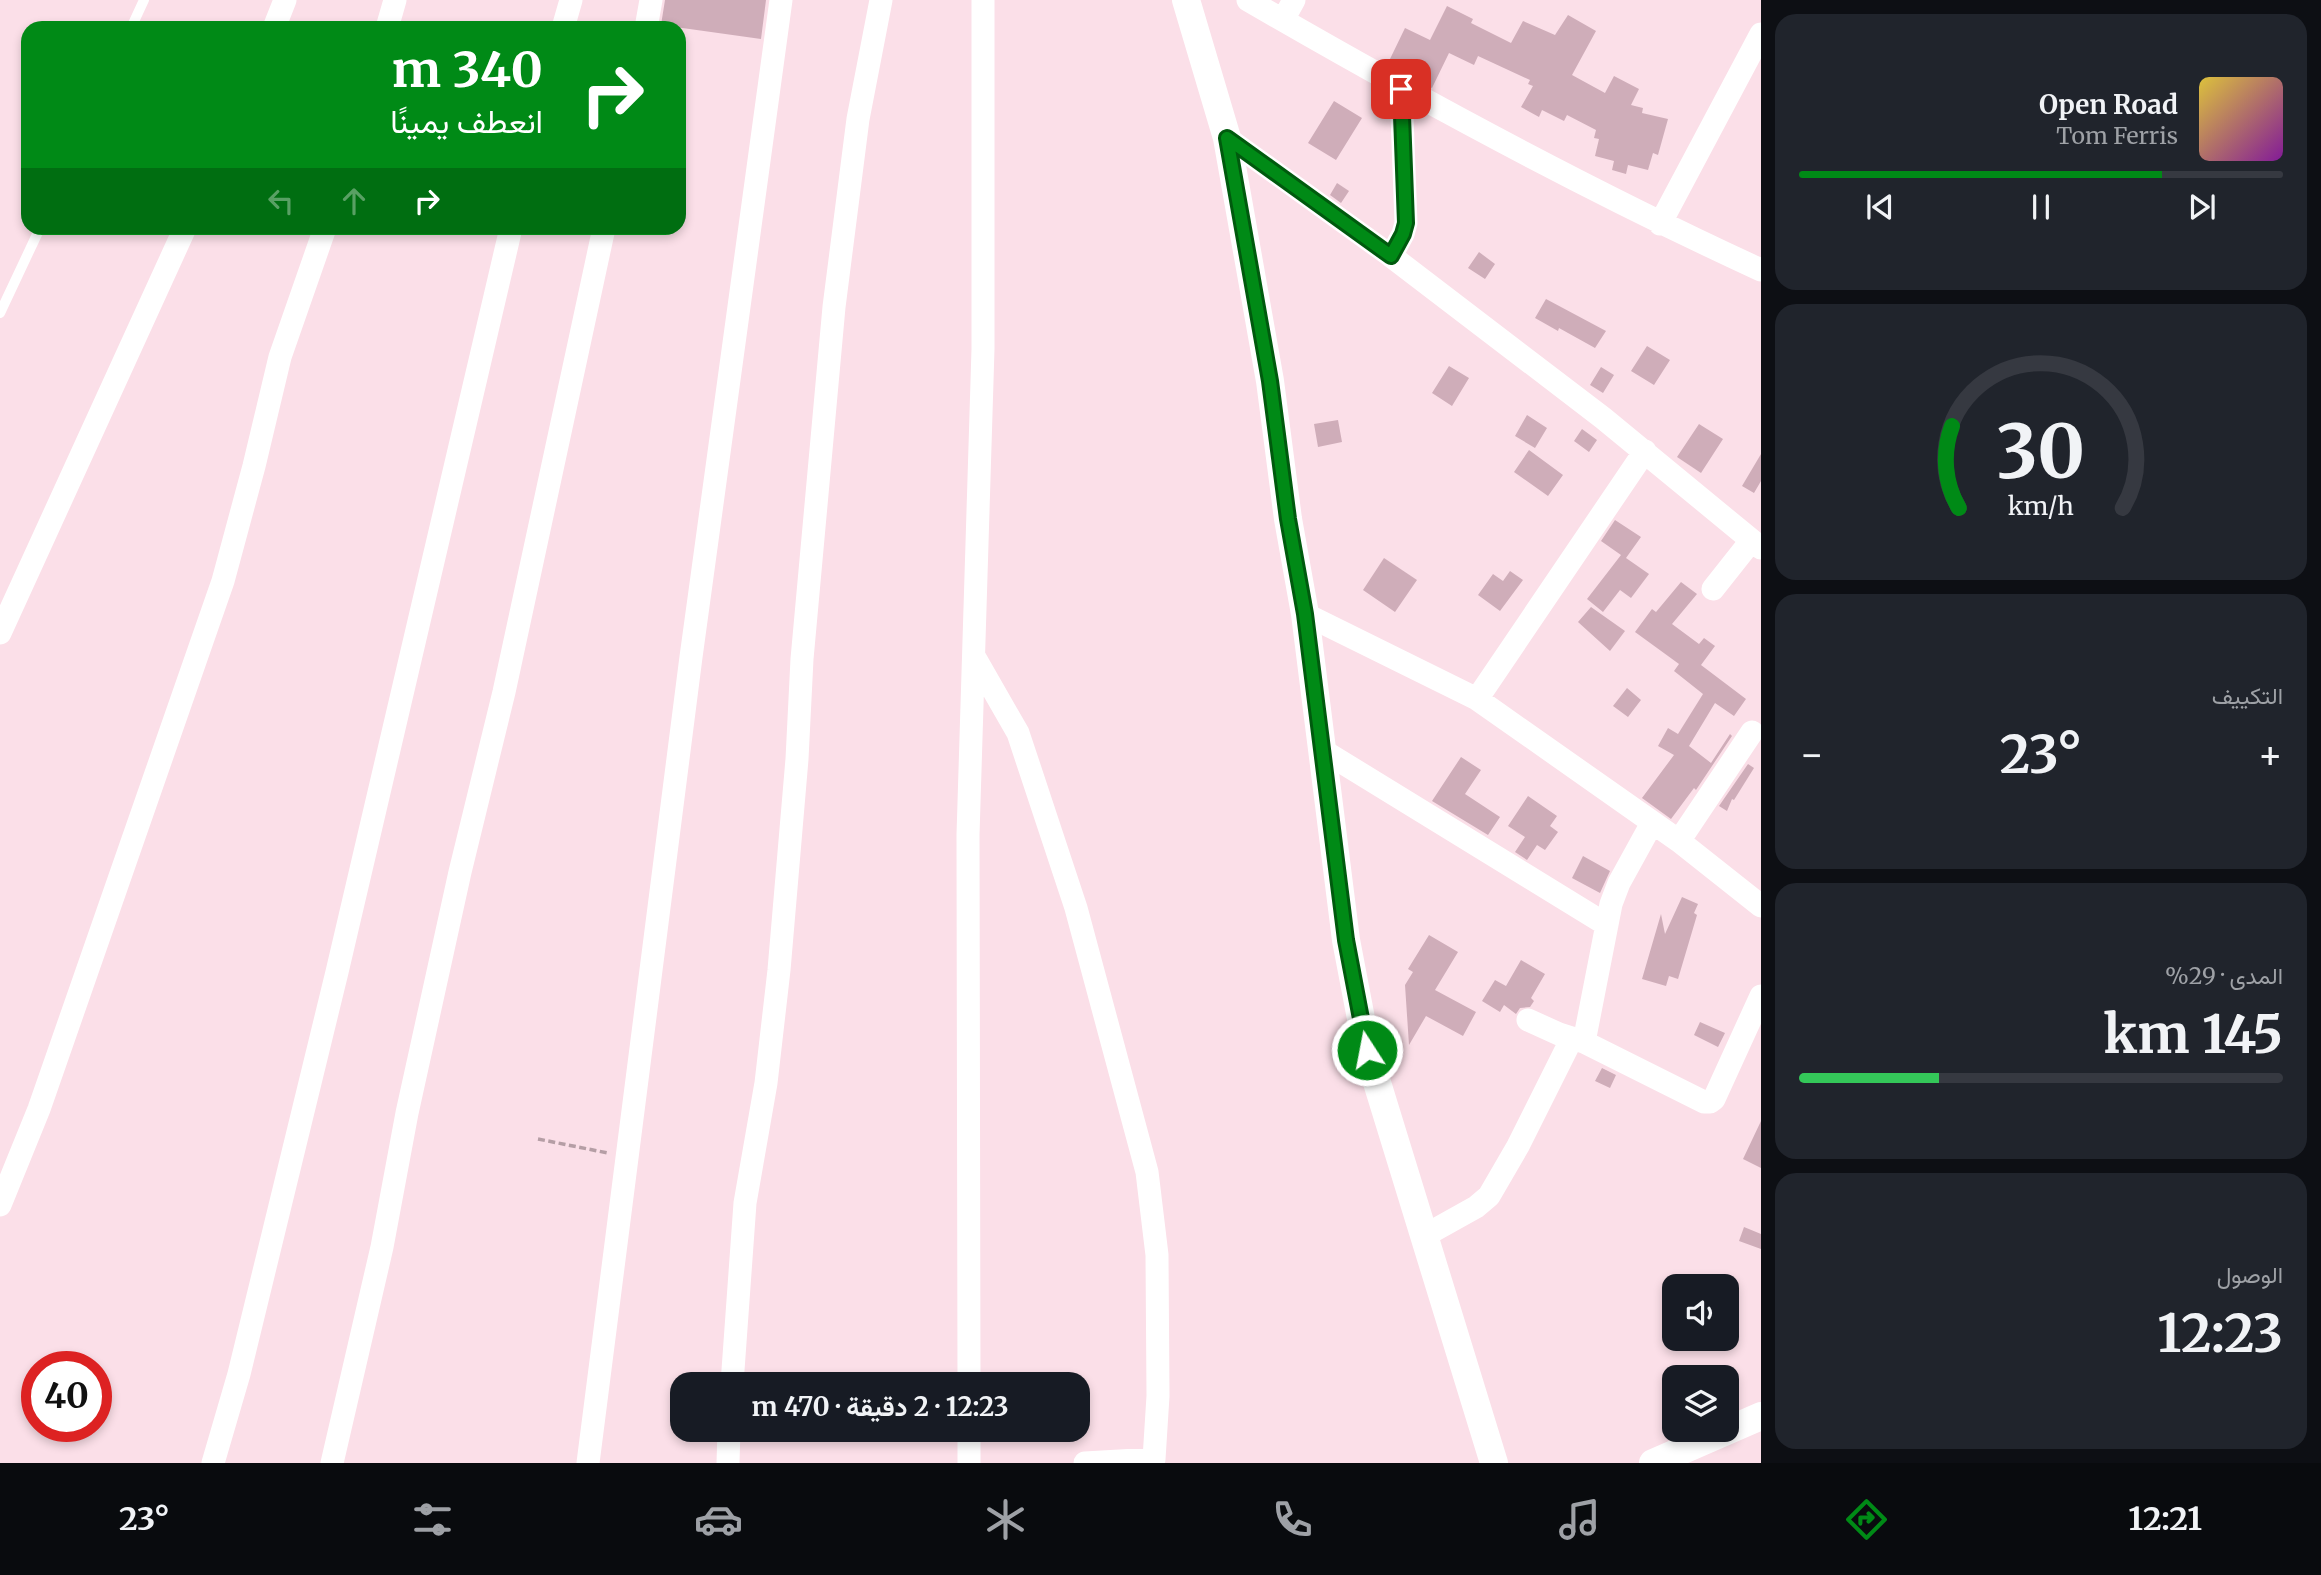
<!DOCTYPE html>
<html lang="ar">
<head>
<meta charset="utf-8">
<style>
  :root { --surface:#171b24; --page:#20242c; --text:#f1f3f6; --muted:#9ea1a6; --line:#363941; --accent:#008a16 }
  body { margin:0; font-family:Merriweather,Vazirmatn,serif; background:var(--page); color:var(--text); direction:rtl; height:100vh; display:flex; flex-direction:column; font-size:26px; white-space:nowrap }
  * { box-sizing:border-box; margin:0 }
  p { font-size:23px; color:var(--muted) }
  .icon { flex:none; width:38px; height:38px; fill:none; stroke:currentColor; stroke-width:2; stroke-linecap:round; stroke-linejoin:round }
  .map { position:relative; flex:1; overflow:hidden; direction:ltr }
  .details { display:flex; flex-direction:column; gap:14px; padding:14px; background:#0d0f14; width:560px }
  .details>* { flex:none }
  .hud { position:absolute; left:21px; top:21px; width:665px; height:214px; border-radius:21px; box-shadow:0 4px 10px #0003; direction:rtl; background:#008a16; color:#fff; overflow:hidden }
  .tools { position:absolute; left:1662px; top:1274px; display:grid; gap:14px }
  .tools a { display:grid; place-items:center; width:77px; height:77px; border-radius:14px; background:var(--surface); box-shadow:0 4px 10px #0003; font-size:35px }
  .speed { position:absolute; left:21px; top:1351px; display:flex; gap:14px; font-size:35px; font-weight:700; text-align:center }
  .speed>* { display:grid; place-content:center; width:91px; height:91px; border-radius:50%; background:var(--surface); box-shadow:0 4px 10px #0003; line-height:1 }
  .speed .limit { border:10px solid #d22; background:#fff; color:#111 }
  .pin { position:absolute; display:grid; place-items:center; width:60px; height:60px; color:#fff; margin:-30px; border-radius:14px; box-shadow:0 4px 10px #0006 }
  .me { position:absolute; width:77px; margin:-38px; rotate:349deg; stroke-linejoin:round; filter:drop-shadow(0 0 5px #0008) }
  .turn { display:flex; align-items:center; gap:24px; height:147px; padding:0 28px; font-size:32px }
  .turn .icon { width:91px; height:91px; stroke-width:2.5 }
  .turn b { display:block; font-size:49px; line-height:60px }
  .lanes { display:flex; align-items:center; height:66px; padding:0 28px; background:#0003; justify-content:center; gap:35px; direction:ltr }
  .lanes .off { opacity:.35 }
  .big { font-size:52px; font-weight:700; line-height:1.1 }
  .details .card { flex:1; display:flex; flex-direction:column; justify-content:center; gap:10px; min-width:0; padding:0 24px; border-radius:21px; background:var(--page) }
  .details .dial { align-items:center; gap:0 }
  .dial svg { height:182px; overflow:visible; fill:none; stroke:var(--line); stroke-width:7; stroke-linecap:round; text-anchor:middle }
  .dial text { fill:var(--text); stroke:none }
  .song { display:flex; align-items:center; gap:21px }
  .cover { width:84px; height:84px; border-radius:10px; background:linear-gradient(135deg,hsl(50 70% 55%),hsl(290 70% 35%)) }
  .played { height:7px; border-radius:4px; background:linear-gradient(90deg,var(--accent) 75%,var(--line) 75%) }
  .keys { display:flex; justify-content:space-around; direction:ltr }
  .heat { display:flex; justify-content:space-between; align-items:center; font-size:38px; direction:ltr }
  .charge { height:10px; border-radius:5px; background:linear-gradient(90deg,#34c759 29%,var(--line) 0) }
  .trip { position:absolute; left:670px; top:1372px; width:420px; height:70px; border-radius:21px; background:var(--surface); box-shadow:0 4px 10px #0003; font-weight:700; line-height:70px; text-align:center; direction:rtl }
  .dock { display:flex; height:112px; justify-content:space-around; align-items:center; background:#090b0e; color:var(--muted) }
  .dock .icon { width:49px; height:49px }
  .dock .selected { color:var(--accent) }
  .dock b { font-size:32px; color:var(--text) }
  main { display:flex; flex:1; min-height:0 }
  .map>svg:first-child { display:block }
  .building { fill:#cfadb9 }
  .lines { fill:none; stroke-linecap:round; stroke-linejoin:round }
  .path { stroke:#b59ea5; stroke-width:3.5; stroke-dasharray:7 3.5; stroke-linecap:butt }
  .service { stroke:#fff; stroke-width:10 }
  .minor { stroke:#fff; stroke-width:23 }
  .tertiary { stroke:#fff; stroke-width:28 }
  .route-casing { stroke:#005a0e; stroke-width:18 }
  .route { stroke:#008a16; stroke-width:12 }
</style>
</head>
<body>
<main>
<section class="details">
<div class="card">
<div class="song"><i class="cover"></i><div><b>Open Road</b><p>Tom Ferris</p></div></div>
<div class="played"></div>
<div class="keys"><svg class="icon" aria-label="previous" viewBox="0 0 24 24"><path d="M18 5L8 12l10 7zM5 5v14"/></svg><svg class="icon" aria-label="pause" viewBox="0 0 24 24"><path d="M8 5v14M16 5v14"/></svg><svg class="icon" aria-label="next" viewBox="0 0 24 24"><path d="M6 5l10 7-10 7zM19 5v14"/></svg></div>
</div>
<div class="card dial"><svg viewBox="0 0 100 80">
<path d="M14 69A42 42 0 1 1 86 69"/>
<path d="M14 69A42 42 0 0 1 11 33" stroke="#008a16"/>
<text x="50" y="56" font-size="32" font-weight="700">30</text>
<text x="50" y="72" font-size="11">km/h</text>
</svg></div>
<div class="card"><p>التكييف</p>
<div class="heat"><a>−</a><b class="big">23°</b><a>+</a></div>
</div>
<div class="card"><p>المدى · 29%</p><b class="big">145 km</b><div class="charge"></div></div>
<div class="card"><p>الوصول</p><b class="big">12:23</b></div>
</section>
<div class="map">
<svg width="1761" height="1463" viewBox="0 0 1761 1463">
  <rect width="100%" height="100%" fill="#fbdfe8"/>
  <path class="building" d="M665 0H766L761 39 661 25Z
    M1447 6 1473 19 1471 23 1511 43 1523 21 1555 35 1568 15 1596 31 1572 75 1605 93 1614 76 1639 89 1631 105 1643 108 1642 113 1668 119 1658 155 1653 153 1648 170 1628 165 1626 174 1612 170 1614 161 1595 156 1599 139 1594 138 1596 130 1567 115 1564 121 1542 110 1539 117 1521 107 1533 86 1528 84 1530 80 1478 56 1474 65 1449 53 1432 88 1396 68 1399 63 1390 59 1405 28 1430 40Z
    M1334 101 1362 118 1336 160 1308 143Z
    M1337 183 1349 191 1341 203 1330 195Z
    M1479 252 1495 264 1485 279 1468 268Z
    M1546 299 1606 331 1595 348 1559 328 1558 331 1535 318Z
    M1647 346 1670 360 1654 385 1631 371Z
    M1449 366 1469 378 1452 406 1432 393Z
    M1601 367 1614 375 1603 393 1590 385Z
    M1527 415 1547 428 1535 448 1515 436Z
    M1338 420 1342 442 1318 447 1314 424Z
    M1699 424 1723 439 1701 473 1677 457Z
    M1582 429 1597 440 1589 452 1574 441Z
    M1529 450 1563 475 1548 496 1514 472Z
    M1761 454V481L1754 493 1742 486Z
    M1615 520 1641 537 1626 558 1649 574 1631 598 1620 590 1603 612 1587 599 1621 555 1601 541Z
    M1384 558 1417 580 1395 612 1363 590Z
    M1510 571 1523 580 1500 611 1478 595 1493 574 1503 581Z
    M1681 582 1697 594 1672 624 1699 644 1704 638 1715 646 1701 665 1746 699 1734 716 1715 703 1689 746 1711 763 1730 734 1732 736 1696 790 1694 788 1671 819 1642 798 1674 755 1658 746 1668 728 1678 734 1703 694 1674 671 1679 664 1635 632 1652 609 1656 612Z
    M1591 607 1625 631 1610 651 1578 622Z
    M1627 688 1641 700 1628 717 1613 706Z
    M1461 757 1481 770 1465 794 1500 817 1488 835 1432 801Z
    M1748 764 1754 768 1734 800 1732 799 1727 811 1719 806Z
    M1528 796 1557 816 1550 826 1558 832 1545 850 1537 845 1527 860 1515 852 1525 837 1508 826Z
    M1583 856 1610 871 1600 893 1572 878Z
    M1682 897 1698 904 1694 913 1697 915 1678 979 1669 976 1666 986 1642 979 1661 914 1665 934Z
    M1429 935 1458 952 1435 990 1476 1012 1463 1036 1426 1016 1409 1045 1405 985 1413 972 1408 969Z
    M1521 960 1545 974 1531 998 1534 1001 1530 1007 1520 1008 1516 1014 1504 1005 1500 1012 1482 1001 1495 980 1506 986Z
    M1700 1022 1725 1033 1718 1047 1694 1035Z
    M1602 1068 1616 1075 1610 1088 1595 1081Z
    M1761 1121V1168L1743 1159Z
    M1744 1227 1761 1234V1249L1739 1241Z"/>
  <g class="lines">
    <path class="path" d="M538 1139 608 1153"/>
    <path class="service" d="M131 28 144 0
      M0 313 40 228"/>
    <path class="minor" d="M1248 0C1415 97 1585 189 1761 270
      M1283 20 1294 0
      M274 28 285 0
      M387 28 395 0
      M563 28 571 0
      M646 28 651 0
      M1401 89 1406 223 1403 234 1391 256 1603 418 1761 548
      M1227 138 1391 256
      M1660 224 1761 34
      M1713 589 1751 541
      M1305 614 1477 699 1679 841 1761 906
      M0 633 185 228
      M975 658 1018 733 1076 908 1147 1172 1157 1255 1158 1396 1154 1459 1085 1463
      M1477 699 1645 451
      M1322 750 1607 925
      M1679 841 1752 732
      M1528 1020 1559 1034 1584 1042 1704 1102H1710L1714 1099 1761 996
      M1584 1042 1611 904 1619 883 1652 823
      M0 1205 39 1109 223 581 254 466 280 357 325 228
      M1424 1236 1476 1207 1489 1196 1518 1146 1572 1038
      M732 1384 745 1203 766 1083 779 970 797 759 802 659 834 307 858 119 881 0
      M969 1384 968 835 983 349V0
      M969 1430V1463
      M213 1463 239 1374 337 972 511 228
      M332 1463 382 1247 407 1113 460 872 504 692 604 228
      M588 1463 691 657 781 0
      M728 1463 729 1430"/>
    <path class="tertiary" d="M1186 0 1227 138 1270 381 1288 519 1305 614 1346 940 1367 1050 1494 1463
      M1653 1463 1761 1416"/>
  </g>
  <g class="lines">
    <defs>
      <path id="route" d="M1367 1050 1346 940 1305 614 1288 519 1270 381 1227 138 1391 256 1403 234 1406 223 1401 89"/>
    </defs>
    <use href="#route" class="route-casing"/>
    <use href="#route" class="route"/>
  </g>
</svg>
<div class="tools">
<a><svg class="icon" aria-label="sound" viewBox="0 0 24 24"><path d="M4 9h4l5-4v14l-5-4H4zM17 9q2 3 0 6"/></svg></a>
<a><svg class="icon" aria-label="layers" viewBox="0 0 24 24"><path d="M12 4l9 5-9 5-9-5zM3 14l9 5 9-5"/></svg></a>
</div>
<div class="speed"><div class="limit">40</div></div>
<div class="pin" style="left:1401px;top:89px;background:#d93025"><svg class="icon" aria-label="arrive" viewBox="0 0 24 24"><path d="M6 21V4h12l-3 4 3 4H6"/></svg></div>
<svg class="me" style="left:1367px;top:1050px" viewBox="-20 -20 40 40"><circle r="17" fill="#008a16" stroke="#fff" stroke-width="3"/><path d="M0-11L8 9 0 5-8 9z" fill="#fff"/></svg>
<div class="trip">12:23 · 2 دقيقة · 470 m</div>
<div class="hud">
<div class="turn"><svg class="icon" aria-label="right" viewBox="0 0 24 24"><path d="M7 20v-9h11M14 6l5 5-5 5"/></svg><div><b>340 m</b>انعطف يمينًا</div></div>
<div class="lanes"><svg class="icon off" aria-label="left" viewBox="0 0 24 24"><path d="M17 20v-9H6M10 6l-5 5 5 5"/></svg><svg class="icon off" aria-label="ahead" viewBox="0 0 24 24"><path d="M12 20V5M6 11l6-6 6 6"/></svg><svg class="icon" aria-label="right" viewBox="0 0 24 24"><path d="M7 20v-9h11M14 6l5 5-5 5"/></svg></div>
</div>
</div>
</main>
<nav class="dock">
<b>12:21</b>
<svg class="icon selected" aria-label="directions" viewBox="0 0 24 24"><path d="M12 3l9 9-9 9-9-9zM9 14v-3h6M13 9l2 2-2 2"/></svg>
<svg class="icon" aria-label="music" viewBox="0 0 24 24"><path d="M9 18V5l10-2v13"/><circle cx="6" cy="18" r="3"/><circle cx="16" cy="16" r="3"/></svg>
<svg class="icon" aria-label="phone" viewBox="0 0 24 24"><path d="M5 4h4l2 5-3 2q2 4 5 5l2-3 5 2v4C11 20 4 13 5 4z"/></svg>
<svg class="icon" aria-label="climate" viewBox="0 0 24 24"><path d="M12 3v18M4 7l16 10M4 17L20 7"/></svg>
<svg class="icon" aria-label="car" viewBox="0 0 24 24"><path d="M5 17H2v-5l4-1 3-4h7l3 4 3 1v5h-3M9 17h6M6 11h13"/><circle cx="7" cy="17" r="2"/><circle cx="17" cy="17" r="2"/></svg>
<svg class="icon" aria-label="filters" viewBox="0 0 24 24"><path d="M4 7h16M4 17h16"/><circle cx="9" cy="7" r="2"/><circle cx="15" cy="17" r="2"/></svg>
<b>23°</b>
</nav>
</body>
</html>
